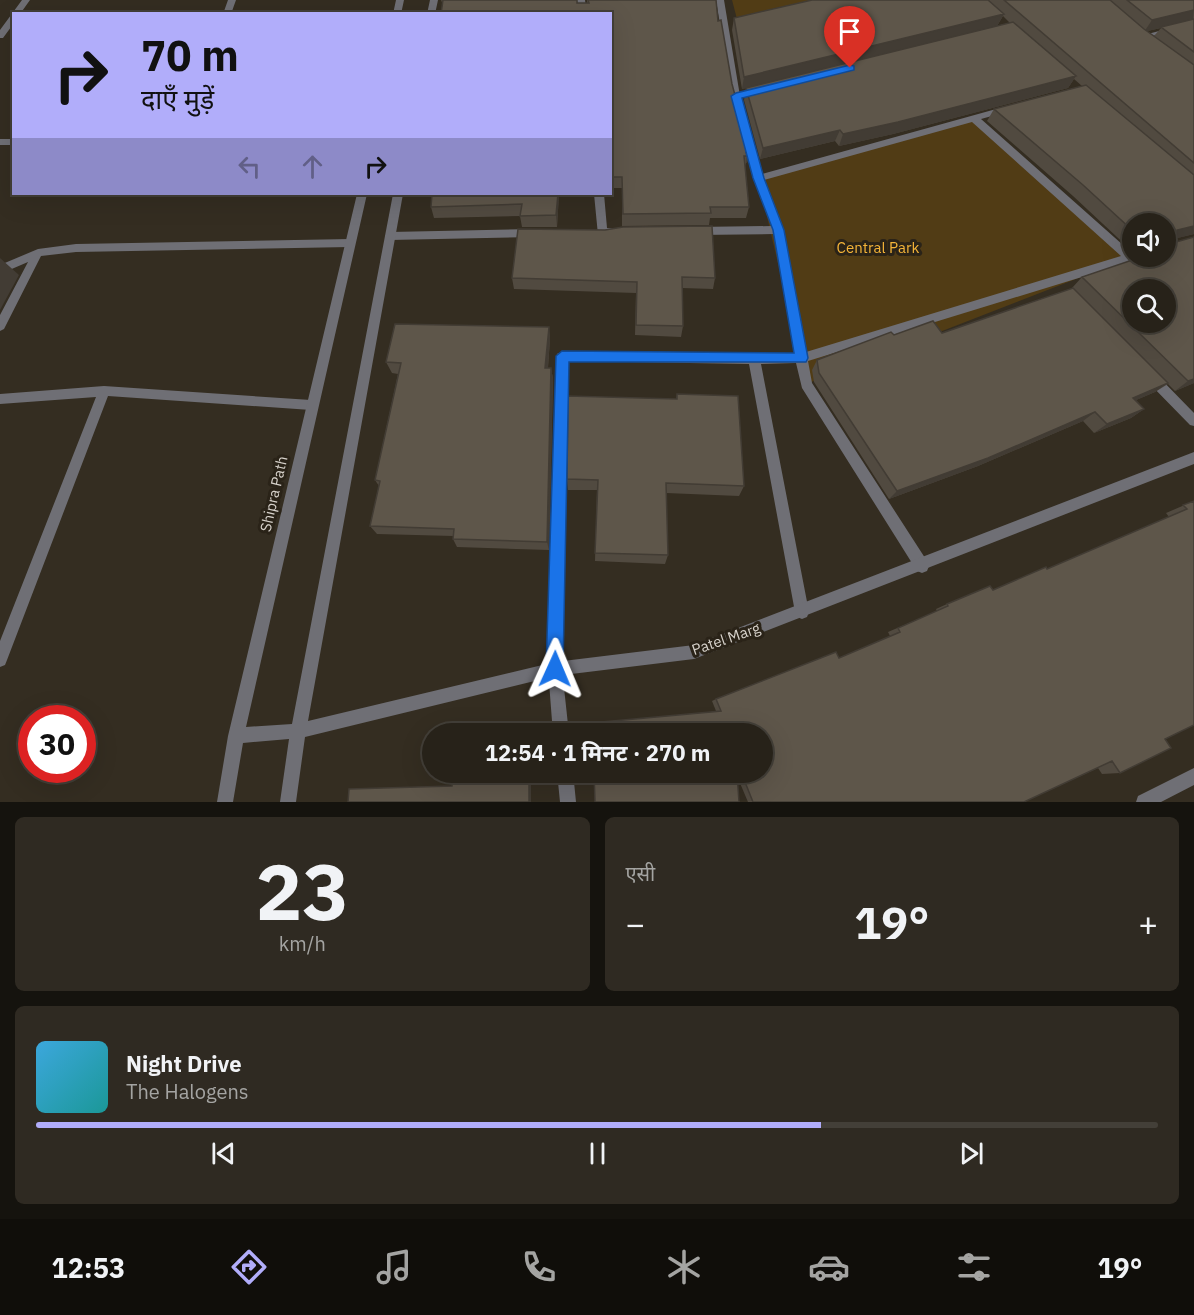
<!DOCTYPE html>
<html lang="hi">
<head>
<meta charset="utf-8">
<style>
  :root { --surface:#272219; --page:#2f2a22; --text:#f1f3f6; --muted:#a4a4a2; --line:#433f38; --accent:#b1adfa }
  body { margin:0; font-family:"IBM Plex Sans","Noto Sans Devanagari",sans-serif; background:var(--page); color:var(--text); height:100vh; display:flex; flex-direction:column; font-size:22px; white-space:nowrap }
  * { box-sizing:border-box; margin:0 }
  p { font-size:20px; color:var(--muted) }
  .icon { flex:none; width:33px; height:33px; fill:none; stroke:currentColor; stroke-width:2; stroke-linecap:round; stroke-linejoin:round }
  .map { position:relative; height:802px; overflow:hidden }
  .panel { display:flex; flex-direction:column; gap:15px; padding:15px; background:#15130e; flex:1 }
  .panel>* { flex:none }
  .hud { position:absolute; left:12px; top:12px; width:600px; height:183px; border-radius:0px; box-shadow:0 6px 24px #0002,0 0 0 2px var(--line); background:#b1adfa; color:#111; overflow:hidden }
  .fabs { position:absolute; left:1122px; top:213px; display:grid; gap:12px }
  .fabs a { display:grid; place-items:center; width:54px; height:54px; border-radius:50%; background:var(--surface); box-shadow:0 6px 24px #0002,0 0 0 2px var(--line); font-size:30px }
  .speed { position:absolute; left:18px; top:705px; display:flex; gap:12px; font-size:30px; font-weight:700; text-align:center }
  .speed>* { display:grid; place-content:center; width:78px; height:78px; border-radius:50%; background:var(--surface); box-shadow:0 6px 24px #0002,0 0 0 2px var(--line); line-height:1 }
  .speed .limit { border:9px solid #d22; background:#fff; color:#111 }
  .pin { position:absolute; display:grid; place-items:center; width:51px; height:51px; color:#fff; margin:-62px -26px; border-radius:50% 50% 50% 0; rotate:-45deg; box-shadow:0 0 6px #0007 }
  .pin .icon { rotate:45deg }
  .me { position:absolute; width:66px; margin:-33px; rotate:1deg; stroke-linejoin:round; filter:drop-shadow(0 0 4px #0008) }
  .turn { display:flex; align-items:center; gap:21px; height:126px; padding:0 30px; font-size:27px }
  .turn .icon { width:78px; height:78px; stroke-width:2.5 }
  .turn b { display:block; font-size:42px; line-height:51px }
  .lanes { display:flex; align-items:center; height:57px; padding:0 30px; background:#0003; justify-content:center; gap:30px; direction:ltr }
  .lanes .off { opacity:.35 }
  .big { font-size:45px; font-weight:700; line-height:1.1 }
  .panel .widget { flex:1; display:flex; flex-direction:column; justify-content:center; gap:9px; min-width:0; padding:0 21px; border-radius:9px; background:var(--page) }
  .panel .dial { align-items:center; gap:0 }
  .dial b { font-size:78px; line-height:1 }
  .song { display:flex; align-items:center; gap:18px }
  .cover { width:72px; height:72px; border-radius:9px; background:linear-gradient(135deg,hsl(200 70% 55%),hsl(180 70% 35%)) }
  .played { height:6px; border-radius:3px; background:linear-gradient(90deg,var(--accent) 70%,var(--line) 70%) }
  .keys { display:flex; justify-content:space-around; direction:ltr }
  .heat { display:flex; justify-content:space-between; align-items:center; font-size:33px; direction:ltr }
  .panel .tiles { flex:1; display:grid; gap:15px; grid-template-columns:1fr 1fr }
  .widget:last-child { grid-column:span 2 }
  .trip { position:absolute; left:422px; top:723px; width:351px; height:60px; border-radius:30px; background:var(--surface); box-shadow:0 6px 24px #0002,0 0 0 2px var(--line); font-weight:700; line-height:60px; text-align:center }
  .menu { display:flex; height:96px; justify-content:space-around; align-items:center; background:#100e0a; color:var(--muted) }
  .menu .icon { width:42px; height:42px }
  .menu .active { color:var(--accent) }
  .menu b { font-size:27px; color:var(--text) }
  .map>svg:first-child { display:block }
  .green { fill:#513c15 }
  .lines { fill:none; stroke-linecap:round; stroke-linejoin:round }
  .minor { fill:#6f6f75; fill-rule:evenodd }
  .tertiary { fill:#6f6f75; fill-rule:evenodd }
  .wall { fill:#514a40; fill-rule:evenodd }
  .shaded-wall { fill:#423c34 }
  .building { fill:#5e564a; stroke:#423c34; stroke-width:1.5; fill-rule:evenodd }
  .route { fill:#1a73e8; stroke:#114b97; stroke-width:1.5 }
  .labels { text-anchor:middle; stroke-width:6; stroke-linejoin:round; paint-order:stroke }
  .park-label { font-size:15px; fill:#f4b438; stroke:#2a2318 }
  .street-label { font-size:15px; fill:#d7d2cb; stroke:#2a2318 }
</style>
</head>
<body>
<div class="map">
<svg width="1194" height="802" viewBox="0 0 1194 802">
  <rect width="100%" height="100%" fill="#342d21"/>
  <path class="green" d="M732 0H823L737 19Z
    M974 118 1130 258 806 384 758 178Z"/>
  <g class="lines">
    <path class="minor" d="M22 0H30L20 14H14V23L3 38H0V30Z
      M228 0H236L231 14H223Z
      M577 0H585L587 14H579Z
      M716 0H724L740 96 762 174 1007 106 1011 109 1010 111 981 119 1132 253V256H1139L1134 261 808 361 812 383 927 561 929 566 927 571 922 573 917 571 802 388 796 363 761 364 809 612 807 617 802 619 797 617 795 612 749 364 568 361 562 669 569 734H553L548 669 556 356 558 353H795L774 234 696 235 691 231 696 227 772 226 753 178 732 96ZM972 122 1121 256 806 352 783 230 764 180Z
      M1194 22V26L1140 39 1136 37Z
      M0 139H14V145H0Z
      M594 194H604L607 228 619 229V235H598Z
      M532 229 537 233 532 237 390 240 385 236 390 232Z
      M350 239 355 243 350 247 76 252 41 256 4 329 0 331V315L28 262 0 274V265L38 249 76 244Z
      M1151 372 1155 373 1194 413V426L1190 425 1147 381 1145 377 1147 373Z
      M104 386 311 400 315 401 317 405 315 409 311 410 108 396 7 660 5 665 0 667V641L96 397 0 404V394Z
      M1194 768V785L1161 802H1136L1138 796Z
      M557 772H573L576 802H560Z"/>
    <path class="tertiary" d="M396 0H404L401 14H393Z
      M430 0H438L435 14H427Z
      M357 194H367L246 727 292 724 393 194H403L308 721 555 662 694 645 1194 452V464L694 659 555 676 305 737 296 802H280L289 739 243 743 233 802H217L228 736Z"/>
  </g>
  <path class="wall" d="M441 0H577V3H587V0H716L718 21 732 84 750 151 747 163H746L745 166 749 207 746 218H710L709 225 622 226V188H610V14L443 5Z
    M812 0H1194V234L1177 238 1176 242 1194 383 1175 391 1168 384 1155 392 1136 400 1144 409 1131 418 1094 433 1083 421 978 466 889 499 814 382 812 370 817 360 894 335 942 333 1073 288H1072L1082 277 1140 258V256H1166L1132 224V251L1073 196 987 121 994 109 1082 86 1074 79 1068 88 893 134 839 146 835 141 760 159 744 100 746 88 742 89 732 30 734 18ZM1003 16 1010 23 997 26ZM1161 28 1154 36 1147 31Z
    M559 194 557 227H522L520 216 434 218 431 207Z
    M605 230 715 278 713 289 682 288 683 326 681 337 635 335 636 293 514 289 512 278Z
    M549 327 550 339 548 368H551L553 379 549 550 457 547 453 539V536L377 534 370 526 379 486 375 480 398 374 392 373 386 362Z
    M677 394 744 486 739 496 666 493 668 555 665 564 595 561 597 490H568L567 479 676 399Z
    M1194 501 1165 739 1120 773 1102 774 1098 768 1024 802H748L737 776 594 772H762L716 711 712 701 716 699 839 658 890 636 888 632 937 611 936 609 947 604 993 590 1047 569 1169 517 1166 513Z"/>
  <path class="shaded-wall" d="M1194 10 1193 20 1144 32 1152 20Z
    M1004 14 997 26 742 89 744 77Z
    M1076 76 1068 88 893 134 839 146 843 134Z
    M840 130 835 141 760 159 763 148Z
    M750 151 747 163H746L747 156 746 152Z
    M558 194H559L557 227 556 215Z
    M1194 226V234L1166 241 1177 230Z
    M0 258 19 275 0 310Z
    M549 327 550 339 547 379 545 368Z
    M551 368 553 379 549 550 547 542Z
    M1194 379V383L1175 391 1188 381Z
    M1168 383 1155 392 1120 407 1133 398Z
    M1144 409 1131 418 1094 433 1107 424Z
    M1095 412 1083 421 978 466 889 499 897 491Z
    M529 772H531V802H529Z"/>
  <path class="building" d="M443 0H577V3H589L588 0H716L718 21 721 20 732 84 750 151 746 152 747 156H744L749 207H710L711 213 623 214 622 177H611L610 14H441Z
    M812 0H988L1004 14 744 77 734 18Z
    M1004 0H1110L1144 29 1194 65V163Z
    M1127 0H1194V10L1152 20Z
    M1194 19V52L1161 27Z
    M1013 22 1076 76 898 122 843 134 840 130 763 148 746 88Z
    M1086 85 1194 175V226L1177 230 1176 242 1194 237V379L1188 381 1082 277 1144 256H1166V224H1132V230L1083 185 994 109ZM1132 290H1166V322H1132Z
    M432 194H558L556 215 520 216 522 204 431 207Z
    M712 226 715 278 682 277 683 326 636 325 637 282 512 278 518 229 605 230 623 227Z
    M1073 288 1168 383 1133 398 1144 409 1107 424 1095 412 988 458 897 491 819 373 817 360 891 332 894 335 933 321 942 333Z
    M395 324 549 327 545 368H551L547 542 453 539 454 529 370 526 380 481 375 480 401 363 386 362Z
    M677 394 738 396 744 486 666 483 668 555 595 553 598 480 567 479 568 396 677 399Z
    M1194 501V725L1165 739 1171 748 1120 773 1112 761 1024 802H753L741 772H762V734H591V723L721 711 716 699 836 652 839 658 900 632 898 628 948 606 947 604 990 586 993 590 1046 567 1047 569 1187 509 1183 505Z
    M453 772H529V802H348L349 789 452 786Z
    M594 772H737L739 802H595Z"/>
  <path class="route" d="M850 65 854 66V70L742 98 764 178 784 230 808 358 806 362H569L563 669 561 675 555 677 549 675 546 669 556 356 562 351 794 353 773 230 753 178 731 96 736 93Z"/>
  <g class="labels">
    <g class="park-label">
      <text x="878" y="253">Central Park</text>
    </g>
    <g class="street-label">
      <text transform="translate(274 494) rotate(-77)" y="5">Shipra Path</text>
      <text transform="translate(726 639) rotate(-19)" y="5">Patel Marg</text>
    </g>
  </g>
</svg>
<div class="fabs">
<a><svg class="icon" aria-label="sound" viewBox="0 0 24 24"><path d="M4 9h4l5-4v14l-5-4H4zM17 9q2 3 0 6"/></svg></a>
<a><svg class="icon" aria-label="search" viewBox="0 0 24 24"><circle cx="10" cy="10" r="6"/><path d="M15 15l6 6"/></svg></a>
</div>
<div class="speed"><div class="limit">30</div></div>
<div class="pin" style="left:850px;top:68px;background:#d93025"><svg class="icon" aria-label="arrive" viewBox="0 0 24 24"><path d="M6 21V4h12l-3 4 3 4H6"/></svg></div>
<svg class="me" style="left:555px;top:669px" viewBox="-20 -20 40 40"><path d="M0-17L14 15 0 8-14 15z" fill="#1a73e8" stroke="#fff" stroke-width="4"/></svg>
<div class="trip">12:54 · 1 मिनट · 270 m</div>
<div class="hud">
<div class="turn"><svg class="icon" aria-label="right" viewBox="0 0 24 24"><path d="M7 20v-9h11M14 6l5 5-5 5"/></svg><div><b>70 m</b>दाएँ मुड़ें</div></div>
<div class="lanes"><svg class="icon off" aria-label="left" viewBox="0 0 24 24"><path d="M17 20v-9H6M10 6l-5 5 5 5"/></svg><svg class="icon off" aria-label="ahead" viewBox="0 0 24 24"><path d="M12 20V5M6 11l6-6 6 6"/></svg><svg class="icon" aria-label="right" viewBox="0 0 24 24"><path d="M7 20v-9h11M14 6l5 5-5 5"/></svg></div>
</div>
</div>
<section class="panel">
<div class="tiles">
<div class="widget dial"><b>23</b><p>km/h</p></div>
<div class="widget"><p>एसी</p>
<div class="heat"><a>−</a><b class="big">19°</b><a>+</a></div>
</div>
<div class="widget">
<div class="song"><i class="cover"></i><div><b>Night Drive</b><p>The Halogens</p></div></div>
<div class="played"></div>
<div class="keys"><svg class="icon" aria-label="previous" viewBox="0 0 24 24"><path d="M18 5L8 12l10 7zM5 5v14"/></svg><svg class="icon" aria-label="pause" viewBox="0 0 24 24"><path d="M8 5v14M16 5v14"/></svg><svg class="icon" aria-label="next" viewBox="0 0 24 24"><path d="M6 5l10 7-10 7zM19 5v14"/></svg></div>
</div>
</div>
</section>
<nav class="menu">
<b>12:53</b>
<svg class="icon active" aria-label="directions" viewBox="0 0 24 24"><path d="M12 3l9 9-9 9-9-9zM9 14v-3h6M13 9l2 2-2 2"/></svg>
<svg class="icon" aria-label="music" viewBox="0 0 24 24"><path d="M9 18V5l10-2v13"/><circle cx="6" cy="18" r="3"/><circle cx="16" cy="16" r="3"/></svg>
<svg class="icon" aria-label="phone" viewBox="0 0 24 24"><path d="M5 4h4l2 5-3 2q2 4 5 5l2-3 5 2v4C11 20 4 13 5 4z"/></svg>
<svg class="icon" aria-label="climate" viewBox="0 0 24 24"><path d="M12 3v18M4 7l16 10M4 17L20 7"/></svg>
<svg class="icon" aria-label="car" viewBox="0 0 24 24"><path d="M5 17H2v-5l4-1 3-4h7l3 4 3 1v5h-3M9 17h6M6 11h13"/><circle cx="7" cy="17" r="2"/><circle cx="17" cy="17" r="2"/></svg>
<svg class="icon" aria-label="filters" viewBox="0 0 24 24"><path d="M4 7h16M4 17h16"/><circle cx="9" cy="7" r="2"/><circle cx="15" cy="17" r="2"/></svg>
<b>19°</b>
</nav>
</body>
</html>
